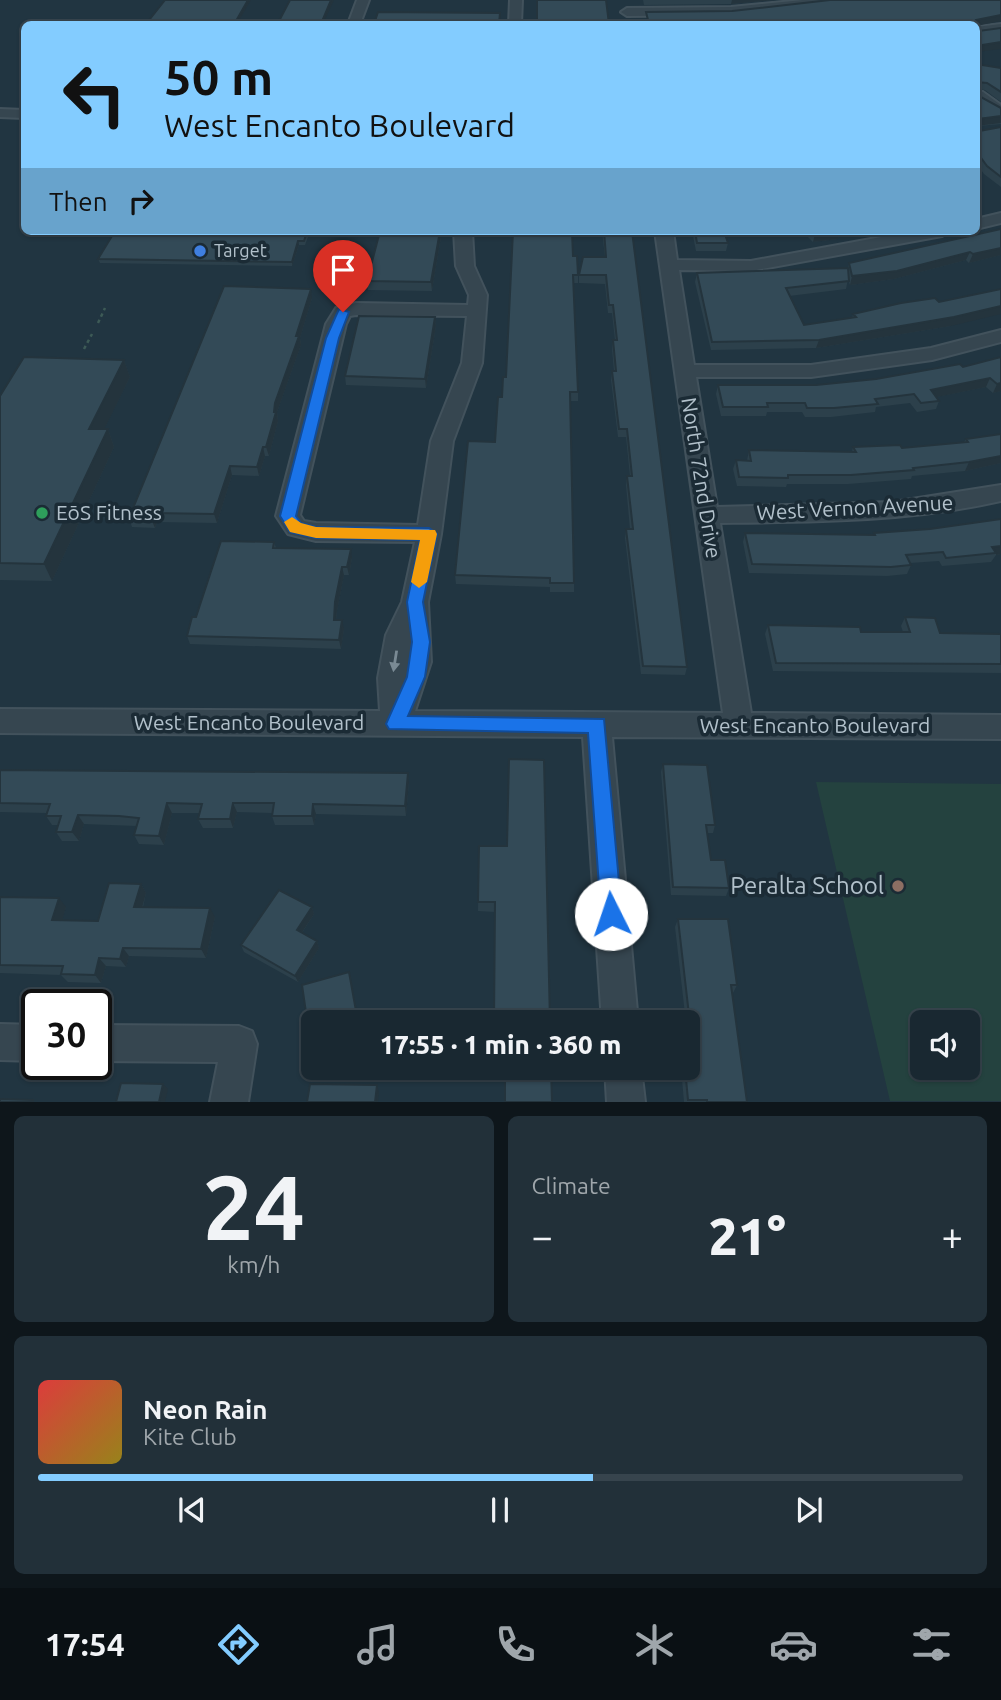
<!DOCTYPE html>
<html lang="en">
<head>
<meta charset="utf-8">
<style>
  :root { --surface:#192831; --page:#223039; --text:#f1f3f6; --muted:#9fa6ab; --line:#37444d; --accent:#83ccff }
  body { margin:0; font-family:Ubuntu,sans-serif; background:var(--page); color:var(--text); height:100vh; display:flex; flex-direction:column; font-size:26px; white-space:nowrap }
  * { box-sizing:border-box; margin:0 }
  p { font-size:23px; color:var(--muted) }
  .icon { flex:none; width:38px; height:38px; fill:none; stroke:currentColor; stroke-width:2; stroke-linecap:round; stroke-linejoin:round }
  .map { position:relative; height:1102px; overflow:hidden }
  .panel { display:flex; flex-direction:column; gap:14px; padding:14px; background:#0e161b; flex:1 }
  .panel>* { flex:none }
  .guide { position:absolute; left:21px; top:21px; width:959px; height:214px; border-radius:10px; box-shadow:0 2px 5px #0004,0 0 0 2px var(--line); background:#83ccff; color:#111; overflow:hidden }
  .fabs { position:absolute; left:910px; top:1010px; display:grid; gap:14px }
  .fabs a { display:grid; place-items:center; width:70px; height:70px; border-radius:10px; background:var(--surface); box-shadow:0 2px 5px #0004,0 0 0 2px var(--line); font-size:35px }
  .speed { position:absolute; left:21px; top:989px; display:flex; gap:14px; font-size:35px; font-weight:700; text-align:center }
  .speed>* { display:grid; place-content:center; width:91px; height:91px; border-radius:50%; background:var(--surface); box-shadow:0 2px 5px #0004,0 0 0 2px var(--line); line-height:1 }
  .speed .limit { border:4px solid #111; border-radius:10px; background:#fff; color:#111 }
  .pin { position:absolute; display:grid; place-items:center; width:60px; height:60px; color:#fff; margin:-72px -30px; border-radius:50% 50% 50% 0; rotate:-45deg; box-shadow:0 0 7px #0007 }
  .pin .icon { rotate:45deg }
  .me { position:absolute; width:77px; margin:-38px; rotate:356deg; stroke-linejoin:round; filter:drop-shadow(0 0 5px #0008) }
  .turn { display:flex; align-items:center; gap:24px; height:147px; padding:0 28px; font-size:32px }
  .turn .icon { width:91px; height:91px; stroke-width:2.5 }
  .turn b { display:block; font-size:49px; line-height:60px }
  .then { display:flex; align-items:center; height:66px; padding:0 28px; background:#0003; gap:14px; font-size:26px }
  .big { font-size:52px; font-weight:800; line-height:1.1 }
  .panel .card { flex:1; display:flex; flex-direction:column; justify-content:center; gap:10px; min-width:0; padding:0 24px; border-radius:10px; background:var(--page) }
  .panel .dial { align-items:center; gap:0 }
  .dial b { font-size:91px; line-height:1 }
  .song { display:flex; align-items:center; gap:21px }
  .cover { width:84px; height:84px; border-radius:10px; background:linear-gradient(135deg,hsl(0 70% 55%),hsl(50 70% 35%)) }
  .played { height:7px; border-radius:4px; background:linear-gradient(90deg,var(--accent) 60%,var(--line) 60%) }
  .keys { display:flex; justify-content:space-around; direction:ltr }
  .heat { display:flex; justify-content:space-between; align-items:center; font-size:38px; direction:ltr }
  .panel .tiles { flex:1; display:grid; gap:14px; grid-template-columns:1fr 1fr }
  .card:last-child { grid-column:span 2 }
  .trip { position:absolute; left:301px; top:1010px; width:399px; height:70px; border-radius:10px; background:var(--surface); box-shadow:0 2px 5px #0004,0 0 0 2px var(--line); font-weight:800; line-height:70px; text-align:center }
  .tab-bar { display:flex; height:112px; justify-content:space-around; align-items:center; background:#0a1014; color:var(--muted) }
  .tab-bar .icon { width:49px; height:49px }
  .tab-bar .active { color:var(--accent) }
  .tab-bar b { font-size:32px; color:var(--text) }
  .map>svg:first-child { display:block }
  .green { fill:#24423f; fill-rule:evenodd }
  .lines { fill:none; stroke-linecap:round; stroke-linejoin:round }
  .minor-casing { stroke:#42525c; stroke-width:4 }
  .path { stroke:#3d5a56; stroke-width:2.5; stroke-dasharray:3.5 3.5; stroke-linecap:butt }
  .minor { fill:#364650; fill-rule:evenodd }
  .wall { fill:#2c404b }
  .shaded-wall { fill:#24343d }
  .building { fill:#334a57; stroke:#24343d; stroke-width:2 }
  .oneway { fill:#7a8a94 }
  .route { fill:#1a73e8; stroke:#114b97; stroke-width:2 }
  .slow { fill:#f59e0b }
  .shop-dot { fill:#3f7fe0; stroke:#1b2b35; stroke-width:2.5 }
  .leisure-dot { fill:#2e9e5b; stroke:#1b2b35; stroke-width:2.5 }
  .education-dot { fill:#8d6e63; stroke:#1b2b35; stroke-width:2.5 }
  .labels { text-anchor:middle; stroke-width:7; stroke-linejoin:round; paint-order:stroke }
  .far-poi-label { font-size:18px; fill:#b2c1cb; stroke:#1b2b35; text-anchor:start }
  .street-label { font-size:21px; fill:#b2c1cb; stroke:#1b2b35 }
  .poi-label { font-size:21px; fill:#b2c1cb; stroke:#1b2b35; text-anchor:start }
  .near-poi-label { font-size:24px; fill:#b2c1cb; stroke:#1b2b35; text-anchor:end }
</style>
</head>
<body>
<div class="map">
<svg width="1001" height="1102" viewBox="0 0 1001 1102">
  <rect width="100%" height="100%" fill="#213541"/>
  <path class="green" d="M816 782 1001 784V1101H890ZM922 1022H968V1068H922Z"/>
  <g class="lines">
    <defs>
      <path id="minor" d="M357 0H369L360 24H348Z
        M510 0H522L521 24H509Z
        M803 0H843L837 3 731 15 627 16 621 12 627 8 731 7Z
        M1001 24V32L976 35V27Z
        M976 91 983 92 1001 105V116L976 100Z
        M0 109 24 110V118L0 117Z
        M1001 213V223L976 229V219Z
        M454 231H472L474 266 487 295 482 363 453 441 441 534 428 602 431 662 415 711 723 713 655 231H673L677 260 751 261 914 231H951L942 236 751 271 679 270 694 365H811L931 348 1001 330V342L932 360 811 377H696L717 507 893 502 1001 485V501C908 522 815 522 720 523L751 713 1001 715V739L612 737 638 1022H602L583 737 0 733V709L380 711 378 678 386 635 402 602 415 542 316 541 288 534 276 516 326 324 336 308 356 303 468 305 469 295 456 266ZM356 315 467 316 462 363 431 441 418 525 316 523 304 521 300 515 346 324 350 316Z
        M0 1024 37 1025V1061L0 1060Z
        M96 1025 239 1026 252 1031 257 1044 248 1102H210L218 1062 96 1061Z
        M605 1068H641L645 1102H607Z"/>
    </defs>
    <use href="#minor" class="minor-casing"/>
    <path class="path" d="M98 323 105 308
      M84 349 92 334"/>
    <use href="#minor" class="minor"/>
  </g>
  <path class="wall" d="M643 0H776L731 4 644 5Z
    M976 64 1001 80V102L985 90 977 89V95L1001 108V124L978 126 979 131 1001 127V187L984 174 976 163Z
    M1001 229V255L969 263 966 260 894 279 850 285 848 279 846 289 789 296 804 325 852 318 853 314 951 326 816 348 711 350 695 282 697 273 848 269 849 263Z
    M115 231H335L333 237H308L305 245H299L292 266 100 263 98 259Z
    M442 231 432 291 368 290 367 281Z
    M493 231H572L573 256 578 275V283H574L578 392V401H570L574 583V592H550V587L456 584 455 575 495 442 506 377 513 235 493 234Z
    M602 231H632L687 667 685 675 641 674 625 538 626 529H630L626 485 627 476H630L626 437H618L611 380 612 371H614L612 349 613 340H615L612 313H608L605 284 579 283V275L605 257Z
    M692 231H724L728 243 726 251H696Z
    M802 231H840L838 239 813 242Z
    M312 298 300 338 301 345 277 412 278 421 269 456H265L259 476 232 475 217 523 157 522 155 528 132 527 129 518Z
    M435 317 436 326 426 388 346 385 345 376Z
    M1001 357V391L993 393 986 387 936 397 939 401 936 409 917 412 910 403 876 407 875 412 831 417H805L802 412H767L766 416H721L716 394 718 385H816L876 379 963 367Z
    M124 360 130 377 104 429H108L114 447 52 581 0 580V396Z
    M1001 434V463L965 471 912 476 911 479 848 484H787L786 487 737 486 733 469 736 460 747 461 749 450 852 452 853 447 902 448 964 442 966 439Z
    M745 533 873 535 874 533 1001 554 996 555 991 562 942 566 939 561 910 563 911 565 907 574 887 576 749 573 743 542Z
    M274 542 276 548 352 558 349 575H344L337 611 336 620 344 629 341 649 190 644 187 636 196 617Z
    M905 617 940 633 1001 634V673L773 671 765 634 768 625 861 632H903L901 626Z
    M663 764 715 825 713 833H707L711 860 729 888 726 896 671 895 661 772Z
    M0 770 408 773 409 782 406 816 316 814 314 825H275L272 816V813L237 812 233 828H203L198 819 200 813H172L164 845 139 844 134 835 137 826 84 824 79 841H62L56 832 58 825H52L46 816 47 813 0 812Z
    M479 846 550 1022 495 912 478 911Z
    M141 884 146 893 143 907 215 917 206 958 129 956 126 967 106 966 101 983 68 982 61 975 0 973V897L66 907 62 920 98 921Z
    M312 907 314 914 302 933 317 941 319 948 298 982 244 952 241 945Z
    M678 919 737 985 733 993H732L747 1102H684L681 1068H688V1022H676L679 1014H685L675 927Z"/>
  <path class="shaded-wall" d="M248 0H251L237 24 236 21Z
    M331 0H334L323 24H321Z
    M732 0H776L731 4Z
    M1001 15V21L976 26V20Z
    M1001 42V49L976 52V46Z
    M1001 116V123L976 126 977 119Z
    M440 231H442L432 291 431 282Z
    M836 231H840L838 239 813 242 815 234Z
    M298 241 299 245 292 266V262Z
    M1001 248V255L969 263 973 254Z
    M970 252 966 260 894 279 850 285 852 276Z
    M311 289 312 298 300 338 301 345 277 412 278 421 269 456 266 447 275 403Z
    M1001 306V314L951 326 816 348 819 340Z
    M435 317 436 326 426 388 425 379Z
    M124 360 130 377 96 446 89 429Z
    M990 378 986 387 927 399 931 390Z
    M1001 383V391L993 393 997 384Z
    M108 429 114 447 52 581 44 564Z
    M263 447 265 456 259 476 257 467Z
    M1001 456V463L965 471 969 462Z
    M230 466 232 475 217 523 214 514Z
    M153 513 157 522 155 528 151 519Z
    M1001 546V554L996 555V553L992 547Z
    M351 549 352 558 349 575 347 567Z
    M342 567 344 575 337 611 335 629 334 620 335 602Z
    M342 620 344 629 341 649 339 640Z
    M408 773 409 782 406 816 405 806Z
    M167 803 172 813 164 845 159 836Z
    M233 803 237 812 233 828 230 819Z
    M313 804 316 814 314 825 312 816Z
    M78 815 84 824 79 841 72 832Z
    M141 884 146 893 140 915 134 907Z
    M59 898 66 907 60 929 52 920Z
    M312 907 314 914 299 937 297 930Z
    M210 908 215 917 206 958 201 949Z
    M317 941 319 948 298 982 295 976Z
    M123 948 129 956 126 967 120 959Z
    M99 958 106 966 101 983 95 975Z
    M163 1084 168 1089 165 1102H159Z
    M377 1085 379 1092 378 1102H375Z"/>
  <path class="building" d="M165 0H248L236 21H279L290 0H331L321 24H146Z
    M537 0H606L609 24H537Z
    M830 0H1001V15L976 20 979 31 1001 28V42L976 46V24H649L646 12 732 11Z
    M378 12 500 13 499 24H374Z
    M976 64 1001 68V92L987 83 977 82V95L1001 108V116L977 119 979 131 1001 127V177L987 166 976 151Z
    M1001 229V248L973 254 970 252 897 271 852 276 849 263Z
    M115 231H333L332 233 307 232 304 241H298L292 262 98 259Z
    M380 231H440L431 282 367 281Z
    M513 231H572L573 256H577L578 275H573L578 392H570L574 583H550V578L455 575 468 441 495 442 498 397H502L503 377H506Z
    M604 231H632L687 667 643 666 626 529H633L627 476H632L627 429H619L612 371H616L613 340H617L613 305H609L606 275H579L583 257H606Z
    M695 231H724L728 243H697Z
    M812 231H836L815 234Z
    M848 268 849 281 786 288 804 325 856 317 853 314 901 303 935 298 939 302 1001 289V306L954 317 819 340 712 342 697 273Z
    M224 286 311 289 296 336H299L275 403 274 412H276L266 447H263L257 467 230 466 214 514 153 513 151 519 129 518Z
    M359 316 435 317 425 379 345 376Z
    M24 357 124 360 89 429H108L44 564 0 563V396Z
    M1001 357V383L997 384 990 378 931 390 939 401 921 403 914 394 875 399 878 404 834 408H807L805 403H767L768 407H723L718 385H816L876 379 960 364 963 367Z
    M1001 434V456L969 462 913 468 914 470 851 475H788V478L739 477 736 460 751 461 749 450 856 452 853 447 900 445 902 448 968 442 966 439Z
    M1001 519V546L992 547 996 553 946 558 943 552 906 555 911 565 891 567 752 564 745 533 875 535 874 533 930 529Z
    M221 541 274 542 273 548 351 549 347 567H342L335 602 334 620H342L339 640 187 636 192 617H196Z
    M905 617 935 618 940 633 1001 634V664L776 663 768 625 860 627 861 632H910Z
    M509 759 544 760 550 1022H494L495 902H478L479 846H507Z
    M663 764 707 765 715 825H706L711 860H725L729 888 673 887Z
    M0 770 408 773 405 806 313 804 312 816H272L274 803H233L230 819H198L202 804 167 803 159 836 134 835 139 818 119 816 78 815 72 832H56L61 816H46L50 804 0 803Z
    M109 883 141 884 134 907 210 908 201 949 123 948 120 959 99 958 95 975 61 974 63 966 0 965V897L59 898 52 920 98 921Z
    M279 890 312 907 297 930 317 941 295 976 241 945Z
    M678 919H728L737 985H731L747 1102H707V1100H688L685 1068H688V1022H680L679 1014 689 1015Z
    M349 972 358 1022H313V1053L312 1054 302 985Z
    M505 1068H551L552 1102H505Z
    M121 1083 163 1084 159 1102H116Z
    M310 1084 377 1085 375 1102H307Z
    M0 1099 33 1100V1102H0Z"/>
  <defs><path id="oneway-solid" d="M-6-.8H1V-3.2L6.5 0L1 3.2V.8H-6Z" transform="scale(1.75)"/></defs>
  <use class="oneway" href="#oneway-solid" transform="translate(395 661) rotate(99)"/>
  <path class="route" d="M339 309 349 312 339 338 296 516 301 523 316 527 429 528 437 534 423 602 430 642 425 677 408 716 604 719 622 914 619 921 611 924 604 921 601 914 588 733 389 729 386 724 407 677 412 642 407 602 420 540 316 538 290 532 280 516 326 338Z"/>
  <path class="slow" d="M292 517 301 523 316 527 435 530 437 534 427 582 419 588 411 582 420 540 316 538 290 532 284 522Z"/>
  <circle class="shop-dot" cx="200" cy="251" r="7"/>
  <circle class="leisure-dot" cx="42" cy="513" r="7"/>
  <circle class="education-dot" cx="898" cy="886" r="7"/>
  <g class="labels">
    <g class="far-poi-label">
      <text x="214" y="257">Target</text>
    </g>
    <g class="street-label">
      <text transform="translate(701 478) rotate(81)" y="7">North 72nd Drive</text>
      <text transform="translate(855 508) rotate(-3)" y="7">West Vernon Avenue</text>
      <text x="249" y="730">West Encanto Boulevard</text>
      <text x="815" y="733">West Encanto Boulevard</text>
    </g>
    <g class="poi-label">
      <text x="56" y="520">EōS Fitness</text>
    </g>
    <g class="near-poi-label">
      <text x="884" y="894">Peralta School</text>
    </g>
  </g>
</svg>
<div class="fabs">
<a><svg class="icon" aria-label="sound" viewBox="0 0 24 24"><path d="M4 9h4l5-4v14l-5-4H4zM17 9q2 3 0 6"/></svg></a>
</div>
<div class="speed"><div class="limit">30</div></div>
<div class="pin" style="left:343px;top:312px;background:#d93025"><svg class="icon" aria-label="arrive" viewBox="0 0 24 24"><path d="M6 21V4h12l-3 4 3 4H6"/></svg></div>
<svg class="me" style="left:611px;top:914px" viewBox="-20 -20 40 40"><circle r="19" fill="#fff"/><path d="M0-13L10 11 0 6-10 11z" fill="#1a73e8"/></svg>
<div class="trip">17:55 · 1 min · 360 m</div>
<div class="guide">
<div class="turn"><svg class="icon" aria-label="left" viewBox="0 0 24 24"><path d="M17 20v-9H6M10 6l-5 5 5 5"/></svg><div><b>50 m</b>West Encanto Boulevard</div></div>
<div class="then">Then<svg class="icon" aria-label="right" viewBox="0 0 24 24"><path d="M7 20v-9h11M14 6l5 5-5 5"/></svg></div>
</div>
</div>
<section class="panel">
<div class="tiles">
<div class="card dial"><b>24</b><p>km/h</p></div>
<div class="card"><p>Climate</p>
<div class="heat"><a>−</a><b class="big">21°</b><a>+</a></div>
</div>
<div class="card">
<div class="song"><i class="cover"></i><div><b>Neon Rain</b><p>Kite Club</p></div></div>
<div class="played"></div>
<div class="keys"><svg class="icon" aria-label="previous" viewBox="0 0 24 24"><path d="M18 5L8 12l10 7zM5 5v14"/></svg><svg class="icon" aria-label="pause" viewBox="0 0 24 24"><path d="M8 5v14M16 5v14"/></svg><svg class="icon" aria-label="next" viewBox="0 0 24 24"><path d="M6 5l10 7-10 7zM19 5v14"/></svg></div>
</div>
</div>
</section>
<nav class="tab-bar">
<b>17:54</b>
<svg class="icon active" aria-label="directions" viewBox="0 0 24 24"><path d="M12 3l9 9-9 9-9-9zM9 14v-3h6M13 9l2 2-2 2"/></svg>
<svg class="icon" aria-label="music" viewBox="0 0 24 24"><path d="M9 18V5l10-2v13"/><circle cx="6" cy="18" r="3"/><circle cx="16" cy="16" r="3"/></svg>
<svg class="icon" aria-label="phone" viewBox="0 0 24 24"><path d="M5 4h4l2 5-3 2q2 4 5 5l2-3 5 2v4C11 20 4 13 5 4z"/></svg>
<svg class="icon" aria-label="climate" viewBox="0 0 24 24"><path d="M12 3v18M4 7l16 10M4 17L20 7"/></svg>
<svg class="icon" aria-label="car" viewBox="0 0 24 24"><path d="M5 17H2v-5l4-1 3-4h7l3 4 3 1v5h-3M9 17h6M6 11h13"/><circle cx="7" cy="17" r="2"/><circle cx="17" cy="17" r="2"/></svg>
<svg class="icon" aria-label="filters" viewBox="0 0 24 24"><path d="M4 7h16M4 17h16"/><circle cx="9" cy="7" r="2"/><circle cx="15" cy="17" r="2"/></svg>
</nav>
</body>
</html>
